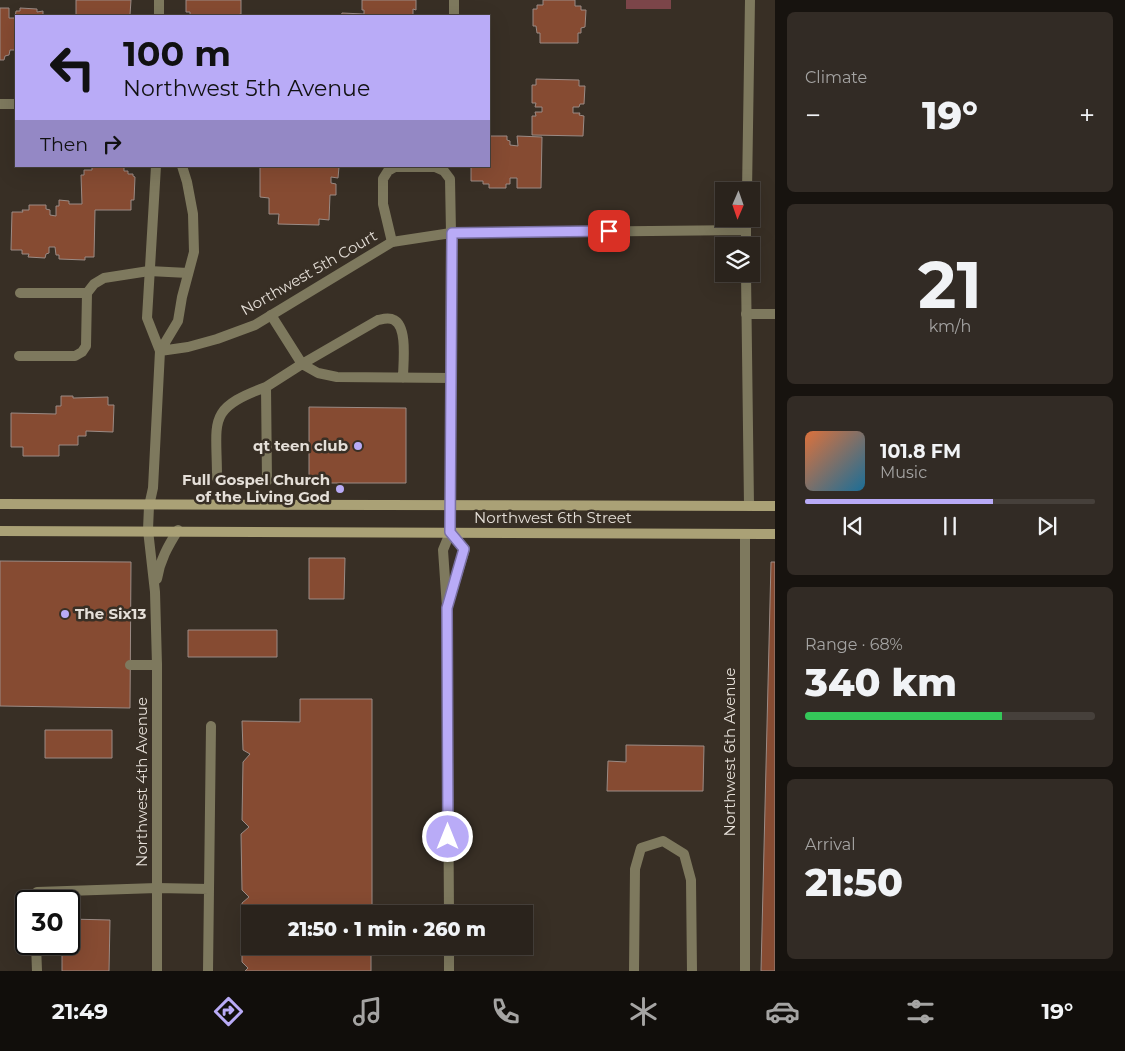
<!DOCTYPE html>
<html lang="en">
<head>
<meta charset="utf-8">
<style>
  :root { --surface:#2a231c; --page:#322b25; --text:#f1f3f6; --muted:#a5a4a3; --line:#46403b; --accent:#b9abf7 }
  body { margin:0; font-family:Montserrat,sans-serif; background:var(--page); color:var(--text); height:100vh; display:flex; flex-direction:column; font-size:19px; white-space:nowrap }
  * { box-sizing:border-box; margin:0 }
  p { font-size:16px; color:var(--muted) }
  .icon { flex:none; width:28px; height:28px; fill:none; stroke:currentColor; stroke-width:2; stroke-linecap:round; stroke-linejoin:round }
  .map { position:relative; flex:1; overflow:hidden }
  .details { display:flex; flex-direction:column; gap:12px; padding:12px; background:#17130f; width:350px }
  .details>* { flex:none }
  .top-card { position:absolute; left:15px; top:15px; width:475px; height:152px; border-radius:0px; box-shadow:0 5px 20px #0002,0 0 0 1px var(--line); background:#b9abf7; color:#111; overflow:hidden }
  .needle { width:32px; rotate:182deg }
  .fabs { position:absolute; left:715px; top:182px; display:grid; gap:10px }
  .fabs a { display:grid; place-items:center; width:45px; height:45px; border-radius:0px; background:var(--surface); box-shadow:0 5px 20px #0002,0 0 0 1px var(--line); font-size:25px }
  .speed { position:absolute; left:15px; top:890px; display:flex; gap:10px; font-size:25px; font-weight:700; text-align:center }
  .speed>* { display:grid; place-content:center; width:65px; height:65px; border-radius:50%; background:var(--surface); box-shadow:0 5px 20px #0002,0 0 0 1px var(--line); line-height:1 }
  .speed .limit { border:2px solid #111; border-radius:8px; background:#fff; color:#111 }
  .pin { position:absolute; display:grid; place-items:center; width:42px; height:42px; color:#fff; margin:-21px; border-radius:10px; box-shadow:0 2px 8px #0006 }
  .me { position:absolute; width:55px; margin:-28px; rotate:0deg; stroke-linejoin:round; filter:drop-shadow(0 0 4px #0008) }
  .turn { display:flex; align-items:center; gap:18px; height:105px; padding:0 25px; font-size:22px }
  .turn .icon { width:65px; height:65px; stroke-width:2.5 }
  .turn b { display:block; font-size:35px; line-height:42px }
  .then { display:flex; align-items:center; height:48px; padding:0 25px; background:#0003; gap:10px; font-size:19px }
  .big { font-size:38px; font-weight:800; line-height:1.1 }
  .details .widget { flex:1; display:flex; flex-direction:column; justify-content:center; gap:8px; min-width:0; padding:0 18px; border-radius:8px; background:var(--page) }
  .details .dial { align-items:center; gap:0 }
  .dial b { font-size:65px; line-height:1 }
  .song { display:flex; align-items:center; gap:15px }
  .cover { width:60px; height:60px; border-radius:8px; background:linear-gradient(135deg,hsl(20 70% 55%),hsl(200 70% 35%)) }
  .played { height:5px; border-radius:2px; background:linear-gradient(90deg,var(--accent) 65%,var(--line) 65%) }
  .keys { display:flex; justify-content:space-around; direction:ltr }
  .heat { display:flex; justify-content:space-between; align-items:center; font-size:28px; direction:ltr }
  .charge { height:8px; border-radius:4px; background:linear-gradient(90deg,#34c759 68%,var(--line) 0) }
  .trip { position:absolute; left:241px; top:905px; width:292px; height:50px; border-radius:0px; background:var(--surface); box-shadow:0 5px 20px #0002,0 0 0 1px var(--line); font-weight:800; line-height:50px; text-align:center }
  .menu { display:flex; height:80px; justify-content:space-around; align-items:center; background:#110e0b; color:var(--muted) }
  .menu .icon { width:35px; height:35px }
  .menu .current { color:var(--accent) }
  .menu b { font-size:22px; color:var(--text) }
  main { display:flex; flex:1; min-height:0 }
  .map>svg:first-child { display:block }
  .green { fill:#7b4549 }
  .building { fill:#864b32; stroke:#9b8b85 }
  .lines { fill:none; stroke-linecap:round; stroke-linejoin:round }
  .lane { stroke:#7e795e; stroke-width:10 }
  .street { stroke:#7e795e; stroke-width:10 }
  .secondary { stroke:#aaa176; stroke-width:10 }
  .route-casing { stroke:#786fa1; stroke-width:12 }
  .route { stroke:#b9abf7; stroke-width:9 }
  .poi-dot { fill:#b9abf7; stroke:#382f25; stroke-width:2 }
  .labels { text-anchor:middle; stroke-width:5; stroke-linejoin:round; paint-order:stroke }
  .street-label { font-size:15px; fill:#e5dfd8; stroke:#382f25 }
  .poi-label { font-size:15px; font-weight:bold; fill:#e5dfd8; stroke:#382f25; text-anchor:end }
</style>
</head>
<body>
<main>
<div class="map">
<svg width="775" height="971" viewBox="0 0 775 971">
  <rect width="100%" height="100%" fill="#382f25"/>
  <path class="green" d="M626 0H671V9H626Z"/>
  <path class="building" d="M76 0H131L130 15 76 16Z
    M186 0H241V14L237 15V16H190V12H186Z
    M362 0H416V10L413 9V16H341L342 13 364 14V10H362Z
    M543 0H575V6H581V10H586L585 27 581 28V33H578V43H540V33H537L536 26H533V9H537V5H543Z
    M0 8H9V18H15L16 11H20V8L37 9V12L43 11V16H16V56L15 50H10L9 55 5 56 4 60H0Z
    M536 79 579 80V86H585L584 104H580L579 107H573V113H580L579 115 584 116 583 136 532 135V116H536L535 112H542V107H535L536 103H532V85H536Z
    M489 136H507V140L510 141V145L518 146 517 136 542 137 541 188H517V178H510V184H506V188H489V184H483V181H471V166H489Z
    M92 166H124V171H128V174H133V176L135 177 134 200H131V210H95L94 257H85V260L59 259V255H56L55 247H49V253L46 254 45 258 28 257 29 254H22V250H11L12 212H23L22 210H29V205H46V209L50 210V215L56 216V206H59V200L69 201V204H82L81 175H84V170H92Z
    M260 166H345L339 167 338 178 331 177V183L336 184V195H330L329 220 319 219V225L278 224 279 214H269V198L260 197Z
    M61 396H73V398L108 397V405H114L113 432 86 431V436H78V445H59V456H23V447H11V413L56 414V406H61Z
    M309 407 406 408V483H309Z
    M309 558H345L344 599H309Z
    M0 561 131 562 130 708 0 706Z
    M771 562H775V971H761Z
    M188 630H277V657H188Z
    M300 699H372V914H250V946H371V971H245L248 968 242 962V903L249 897 242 890 241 834 249 827 242 820 243 762 250 754 243 750 242 721 300 722Z
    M45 730H112V758H45Z
    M626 745 704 746 703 791H607L608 761 626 762Z
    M69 919 110 920 109 971H62V944H69Z"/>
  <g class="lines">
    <path class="lane" d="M392 242 383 204V179L388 171 395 167H435L444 171 450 179 451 233
      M20 293H87L94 284 104 278 149 271 188 273
      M746 314H775
      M271 315 302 364 318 373 337 377 452 378
      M19 356H75L82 352 86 346 87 293
      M217 478C217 420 206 409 266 387
      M267 481 266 387 302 364 378 320C383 319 389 317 394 320 408 327 403 364 403 378
      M130 665H157
      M37 901V892L157 888 209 889
      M36 944 37 971
      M208 971 211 726
      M634 971 635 869 641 848 663 841 684 854 691 880 692 971"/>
    <path class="street" d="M159 0V16
      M454 0V16
      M0 104H16
      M156 166 147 318 160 351 153 488 149 506 148 530 155 592 157 665V971
      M747 191 750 0
      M746 246V219
      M746 274 749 506
      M160 351 188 347 217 339 255 325 392 242 451 233 746 230
      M160 351 178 321 182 297 194 252 193 214 187 182 182 166
      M745 534V971
      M157 579C160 560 168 546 178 530
      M449 602 465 549 450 533
      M449 914 447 608 443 550 450 533 451 233
      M449 946V971"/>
    <path class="secondary" d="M0 504 775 506
      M0 531 775 534"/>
  </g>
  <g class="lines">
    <defs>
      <path id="route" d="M448 837 447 608 464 549 450 532 452 233 609 231"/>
    </defs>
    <use href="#route" class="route-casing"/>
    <use href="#route" class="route"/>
  </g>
  <g class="poi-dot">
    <circle cx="358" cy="446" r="5"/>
    <circle cx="340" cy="489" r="5"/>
    <circle cx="65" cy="614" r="5"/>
  </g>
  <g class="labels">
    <g class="street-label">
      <text transform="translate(309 273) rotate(-30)" y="5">Northwest 5th Court</text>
      <text x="553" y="523">Northwest 6th Street</text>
      <text transform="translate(730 752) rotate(-90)" y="5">Northwest 6th Avenue</text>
      <text transform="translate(142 782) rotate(-90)" y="5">Northwest 4th Avenue</text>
    </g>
    <g class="poi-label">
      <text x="348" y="451">qt teen club</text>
      <text x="330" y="485">Full Gospel Church<tspan x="330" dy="17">of the Living God</tspan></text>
      <text x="75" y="619" text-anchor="start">The Six13</text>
    </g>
  </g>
</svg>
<div class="fabs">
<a><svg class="needle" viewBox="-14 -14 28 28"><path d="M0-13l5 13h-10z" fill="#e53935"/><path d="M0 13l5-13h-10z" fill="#a5a4a3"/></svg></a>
<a><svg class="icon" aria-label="layers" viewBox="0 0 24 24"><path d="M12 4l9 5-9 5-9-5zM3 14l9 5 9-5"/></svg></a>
</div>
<div class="speed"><div class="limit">30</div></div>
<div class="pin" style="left:609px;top:231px;background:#d93025"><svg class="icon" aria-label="arrive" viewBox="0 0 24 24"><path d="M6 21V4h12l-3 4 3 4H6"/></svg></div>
<svg class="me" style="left:448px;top:837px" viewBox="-20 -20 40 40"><circle r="17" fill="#b9abf7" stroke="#fff" stroke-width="3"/><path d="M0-11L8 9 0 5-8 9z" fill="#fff"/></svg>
<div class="trip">21:50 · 1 min · 260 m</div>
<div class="top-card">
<div class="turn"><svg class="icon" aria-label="left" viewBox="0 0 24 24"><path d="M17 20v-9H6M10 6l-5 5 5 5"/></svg><div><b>100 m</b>Northwest 5th Avenue</div></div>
<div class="then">Then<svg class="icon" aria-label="right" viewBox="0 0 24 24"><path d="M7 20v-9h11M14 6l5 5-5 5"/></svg></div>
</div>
</div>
<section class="details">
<div class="widget"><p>Climate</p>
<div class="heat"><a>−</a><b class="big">19°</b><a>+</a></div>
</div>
<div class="widget dial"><b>21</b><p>km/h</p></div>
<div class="widget">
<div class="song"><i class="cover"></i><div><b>101.8 FM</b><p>Music</p></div></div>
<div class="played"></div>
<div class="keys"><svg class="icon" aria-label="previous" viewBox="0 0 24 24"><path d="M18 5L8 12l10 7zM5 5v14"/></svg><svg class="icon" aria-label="pause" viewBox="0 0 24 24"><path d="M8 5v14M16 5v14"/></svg><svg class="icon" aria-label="next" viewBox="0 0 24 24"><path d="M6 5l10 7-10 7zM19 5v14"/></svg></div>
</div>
<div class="widget"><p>Range · 68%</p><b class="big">340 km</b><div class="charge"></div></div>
<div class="widget"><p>Arrival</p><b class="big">21:50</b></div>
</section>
</main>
<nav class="menu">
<b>21:49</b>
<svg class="icon current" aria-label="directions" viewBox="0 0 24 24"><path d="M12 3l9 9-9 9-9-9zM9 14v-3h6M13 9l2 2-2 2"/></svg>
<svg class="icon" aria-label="music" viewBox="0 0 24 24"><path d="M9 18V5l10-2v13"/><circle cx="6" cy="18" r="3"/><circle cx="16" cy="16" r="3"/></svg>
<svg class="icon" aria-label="phone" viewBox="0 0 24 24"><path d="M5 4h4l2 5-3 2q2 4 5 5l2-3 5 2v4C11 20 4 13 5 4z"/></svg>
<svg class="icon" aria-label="climate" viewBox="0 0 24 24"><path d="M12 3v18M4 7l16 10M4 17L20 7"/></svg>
<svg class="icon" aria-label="car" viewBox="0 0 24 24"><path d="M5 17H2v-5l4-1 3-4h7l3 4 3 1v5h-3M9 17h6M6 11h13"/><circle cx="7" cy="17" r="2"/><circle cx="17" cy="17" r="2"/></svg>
<svg class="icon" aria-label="filters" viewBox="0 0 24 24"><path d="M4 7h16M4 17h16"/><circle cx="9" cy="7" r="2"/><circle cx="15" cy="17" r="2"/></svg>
<b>19°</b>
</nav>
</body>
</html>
